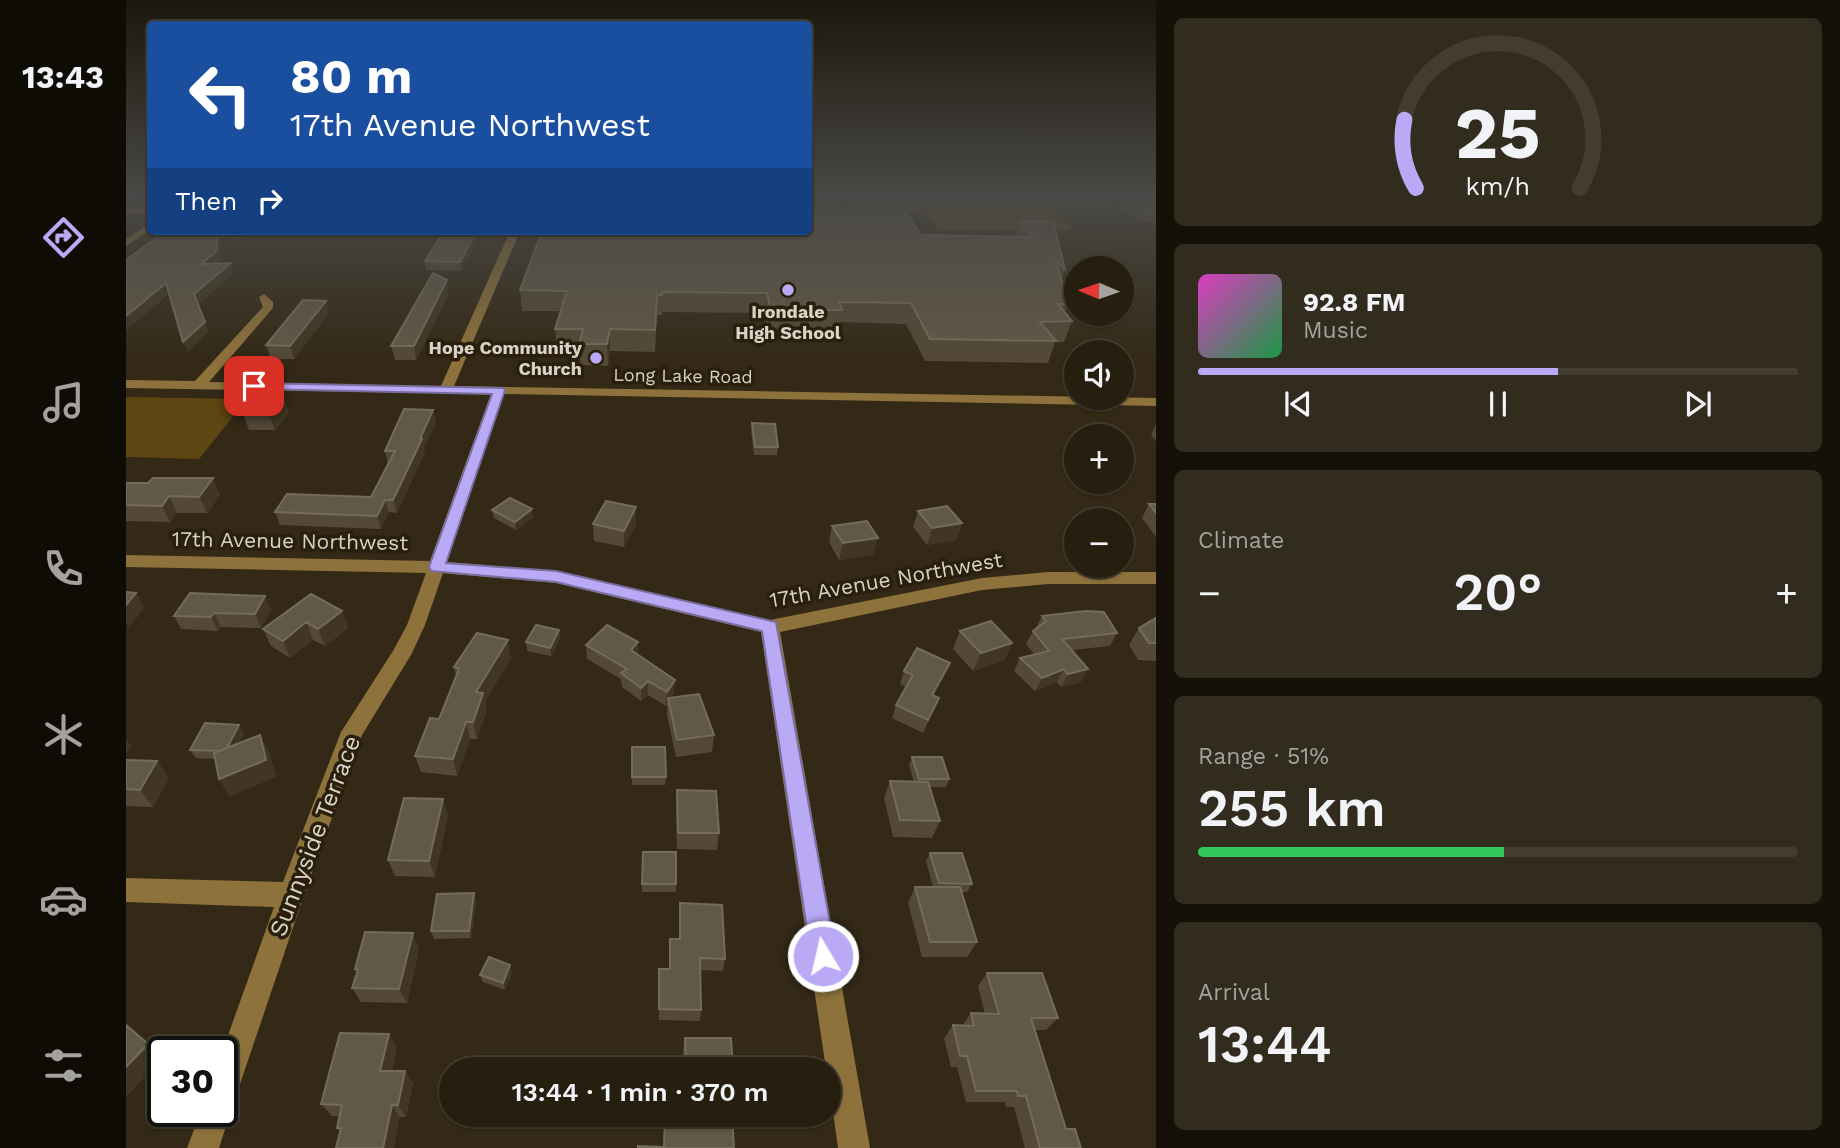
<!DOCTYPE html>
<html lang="en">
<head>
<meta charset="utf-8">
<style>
  :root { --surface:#261f10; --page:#322c1e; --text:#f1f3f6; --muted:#a4a29f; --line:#423d30; --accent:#baaaf6 }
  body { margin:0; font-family:"Work Sans",sans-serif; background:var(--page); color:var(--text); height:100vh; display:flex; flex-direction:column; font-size:26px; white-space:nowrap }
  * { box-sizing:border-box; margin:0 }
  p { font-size:23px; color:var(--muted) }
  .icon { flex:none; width:38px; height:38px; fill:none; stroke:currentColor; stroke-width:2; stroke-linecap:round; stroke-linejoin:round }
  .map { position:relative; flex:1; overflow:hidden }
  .panel { display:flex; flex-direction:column; gap:18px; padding:18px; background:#151109; width:684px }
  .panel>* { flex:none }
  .top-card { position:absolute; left:21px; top:21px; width:665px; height:214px; border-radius:7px; box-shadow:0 2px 5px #0004,0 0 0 2px var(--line); background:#1a4fa0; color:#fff; overflow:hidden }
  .needle { width:46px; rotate:272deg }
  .controls { position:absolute; left:938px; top:256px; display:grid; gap:14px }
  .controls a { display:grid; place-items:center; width:70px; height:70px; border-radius:50%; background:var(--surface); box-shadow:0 2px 5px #0004,0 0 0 2px var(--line); font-size:35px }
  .speed { position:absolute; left:21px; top:1036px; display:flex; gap:14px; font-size:35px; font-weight:700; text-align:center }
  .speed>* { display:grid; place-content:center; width:91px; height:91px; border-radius:50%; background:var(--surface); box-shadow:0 2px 5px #0004,0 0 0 2px var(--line); line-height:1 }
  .speed .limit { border:4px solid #111; border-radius:10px; background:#fff; color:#111 }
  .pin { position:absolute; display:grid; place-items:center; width:60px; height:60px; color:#fff; margin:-30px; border-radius:14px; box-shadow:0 4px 10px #0006 }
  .me { position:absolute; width:77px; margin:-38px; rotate:351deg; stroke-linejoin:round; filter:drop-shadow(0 0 5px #0008) }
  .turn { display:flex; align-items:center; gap:24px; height:147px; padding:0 28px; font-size:32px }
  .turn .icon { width:91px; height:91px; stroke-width:2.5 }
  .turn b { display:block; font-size:49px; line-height:60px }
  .then { display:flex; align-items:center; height:66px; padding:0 28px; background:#0003; gap:14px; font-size:26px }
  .big { font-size:52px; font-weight:600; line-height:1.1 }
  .panel .widget { flex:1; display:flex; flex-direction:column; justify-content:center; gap:10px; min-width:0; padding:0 24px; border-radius:10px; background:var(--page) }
  .panel .dial { align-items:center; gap:0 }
  .dial svg { height:182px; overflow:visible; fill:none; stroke:var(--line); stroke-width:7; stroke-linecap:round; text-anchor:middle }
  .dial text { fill:var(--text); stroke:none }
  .song { display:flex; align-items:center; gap:21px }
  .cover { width:84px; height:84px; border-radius:10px; background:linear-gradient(135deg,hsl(310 70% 55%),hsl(140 70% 35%)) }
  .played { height:7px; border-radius:4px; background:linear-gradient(90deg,var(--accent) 60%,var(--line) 60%) }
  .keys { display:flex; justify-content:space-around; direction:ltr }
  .heat { display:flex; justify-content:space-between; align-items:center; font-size:38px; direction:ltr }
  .charge { height:10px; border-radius:5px; background:linear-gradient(90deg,#34c759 51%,var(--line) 0) }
  .trip { position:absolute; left:313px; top:1057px; width:402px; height:70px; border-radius:35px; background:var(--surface); box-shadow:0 2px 5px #0004,0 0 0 2px var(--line); font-weight:600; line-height:70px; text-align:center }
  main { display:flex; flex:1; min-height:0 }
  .dock { display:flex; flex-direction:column; width:126px; justify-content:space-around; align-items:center; background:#0f0c06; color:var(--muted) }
  .dock .icon { width:49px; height:49px }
  .dock .current { color:var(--accent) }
  .dock b { font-size:32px; color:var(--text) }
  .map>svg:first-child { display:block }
  .green { fill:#5e4612 }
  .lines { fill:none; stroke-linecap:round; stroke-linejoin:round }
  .minor { fill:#8e723b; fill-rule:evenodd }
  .wall { fill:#534936 }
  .shaded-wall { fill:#403623 }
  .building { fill:#615846; stroke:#746b5a; stroke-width:2 }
  .route { fill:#baaaf6; stroke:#796ea0; stroke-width:2 }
  .poi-dot { fill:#baaaf6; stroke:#291f0c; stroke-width:2.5 }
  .labels { text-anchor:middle; stroke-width:7; stroke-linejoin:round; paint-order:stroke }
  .far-poi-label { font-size:18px; font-weight:bold; fill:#d9d3c7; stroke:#291f0c }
  .far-street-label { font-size:18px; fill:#d9d3c7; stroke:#291f0c }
  .street-label { font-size:21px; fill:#d9d3c7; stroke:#291f0c }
  .near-street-label { font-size:24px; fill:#d9d3c7; stroke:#291f0c }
</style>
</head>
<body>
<main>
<nav class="dock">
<b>13:43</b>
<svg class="icon current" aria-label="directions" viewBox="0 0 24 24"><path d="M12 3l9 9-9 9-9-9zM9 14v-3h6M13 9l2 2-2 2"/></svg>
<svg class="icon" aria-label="music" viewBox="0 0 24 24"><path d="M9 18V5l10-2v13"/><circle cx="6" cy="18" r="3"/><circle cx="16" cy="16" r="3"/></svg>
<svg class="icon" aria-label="phone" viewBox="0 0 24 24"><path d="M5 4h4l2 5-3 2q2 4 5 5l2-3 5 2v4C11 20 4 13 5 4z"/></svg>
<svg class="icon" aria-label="climate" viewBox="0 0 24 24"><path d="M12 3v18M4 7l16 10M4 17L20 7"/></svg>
<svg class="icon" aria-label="car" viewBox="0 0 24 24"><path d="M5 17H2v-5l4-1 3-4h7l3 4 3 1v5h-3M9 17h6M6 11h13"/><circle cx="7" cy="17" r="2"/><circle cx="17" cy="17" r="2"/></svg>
<svg class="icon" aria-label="filters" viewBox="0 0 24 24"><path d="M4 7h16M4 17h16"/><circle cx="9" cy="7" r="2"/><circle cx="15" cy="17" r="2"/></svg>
</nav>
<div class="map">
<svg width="1030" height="1148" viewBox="0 0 1030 1148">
  <rect width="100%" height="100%" fill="#332916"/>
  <path class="green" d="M772 197H976L989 208 942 207 930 211 946 228 939 231 812 229 799 214 782 212Z
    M0 397 121 399 73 459 0 457Z"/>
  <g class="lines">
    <path class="minor" d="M0 208H24V213L0 214Z
      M24 223V230L0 246V239Z
      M384 231H394L328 386 1030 398V406L378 394 321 562 430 571 644 620 856 578 922 572H1030V584H922L856 590 654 632 744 1148H712L704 1090V1069H700L635 632 430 583 317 573 299 625 285 655 236 735 178 895 111 1093 107 1104 103 1105 105 1111 93 1148H61L75 1111H96V1052L148 907 0 902V878L157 882 215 732 267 651 281 625 300 573 0 567V555L304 561 365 394 0 388V380L69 381 137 307 133 297 138 294 147 302V308L83 382 315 386Z"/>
  </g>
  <path class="wall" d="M982 197H1030V222H1014Z
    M725 201 795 235 888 236 893 221 939 269 935 280 942 304 939 312 946 321 938 342H929L922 363 799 361 780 324 714 322 712 331 660 330 642 329 638 313 536 312V315H531L529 352 484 351 482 366 454 365V350H431L429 329 435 311H396L394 290 627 231H682L724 208Z
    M40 231H128L119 239 95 238 93 261 90 263 108 272 72 304 82 332 62 352 43 293 0 330V260Z
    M211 231H355L335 271 300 270 299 261 316 234Z
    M323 293 290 360H269L265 346Z
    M200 301 203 313 168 359H145L140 345Z
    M307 410 310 422 298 448 299 452 271 513 263 512 255 529 154 525 149 512 245 497 262 464 259 451Z
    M163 412 149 430H123L117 414Z
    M626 423 652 447 651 455H628L625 431Z
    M1030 424V441L1025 435Z
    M0 483 94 495 81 513H51L44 522 0 521Z
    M1023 504H1030V537L1016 518Z
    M366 510 407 518 390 530 368 518Z
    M792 511 836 523 830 540 801 545 787 527Z
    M467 524H510L498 547 468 541Z
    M706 526 747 555 713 560 703 542Z
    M145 610 135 628 95 627 92 631 55 629 48 616Z
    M216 611 222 628 199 646 187 640 164 658 145 646 137 629Z
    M916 616 991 633 984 646 946 650 955 682 935 687 931 682 909 691 888 671 894 658 908 654 900 644 907 631 910 628Z
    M1030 618V661L1012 660 1003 645 1013 628Z
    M433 630 434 638 425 656 401 651 400 642Z
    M834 631 886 643 879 660 847 671 827 649Z
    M512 642V655L548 693 545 698 588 735 586 752 550 757 541 715V704L540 706 522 695 515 701 496 687 495 679 461 659 460 645Z
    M385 658 359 701 361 710 351 739H344L331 776 295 772 289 756 313 719 330 676 328 667Z
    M824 663 818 676 807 696 813 698 797 733 766 718 770 705 780 687 774 684 778 671Z
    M118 733 113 744 143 752 150 777 104 796 93 779 89 759 70 758 64 750Z
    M506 747 540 777 539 785H506Z
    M786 757 823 779 820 787H804L814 821 806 838 767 837 758 798 764 781 788 782 783 765Z
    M0 760 31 761 43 778 27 807 0 806Z
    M551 790 593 833 591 850 551 849 550 807Z
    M317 799 322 815 309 877 269 876 262 860Z
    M517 852 550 884V892H516Z
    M804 853 846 884 841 892H835L851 942 841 957H796L782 903 789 887H807L800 861Z
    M350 901 345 938 308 939 305 931Z
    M554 903 599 959 597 971 574 970 575 1010 574 1021 533 1020V969H543L544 939H553Z
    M293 948 281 1003 235 1002 226 988 231 973 229 969Z
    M386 972 379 990 357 982 354 975Z
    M861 973 932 1018 920 1030H909L940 1129 955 1148H899L888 1107H880L879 1102H840L831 1067H825L818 1038 827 1025 836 1026 845 1013 859 1014 852 986Z
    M559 1038 607 1069H558L557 1050Z
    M271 1047 266 1071 287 1083 280 1117H274L214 1131 211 1128 214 1116H206L195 1104Z"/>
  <path class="shaded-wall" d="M0 197H24V202L0 206Z
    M92 231 95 238 93 261 78 273 75 264Z
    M116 231H128L119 239Z
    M350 231H355L335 271 334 262Z
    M105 263 108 272 72 304 82 332 62 352 57 342 68 294Z
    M321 280 323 293 290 360 288 346Z
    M40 283 43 292 0 330V316Z
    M200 301 203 313 168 359 164 346Z
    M484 329V351L482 366 481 344Z
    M157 397 163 412 149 430 143 415Z
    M307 410 310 422 298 448 299 452 271 513 267 500Z
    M87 478 94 495 81 513 73 497Z
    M43 496 51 513 44 522 36 506Z
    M259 500 263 512 255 529 251 516Z
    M510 507V524L498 547V531Z
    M406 509 407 518 390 530 389 522Z
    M836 523 830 540 801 545 806 528Z
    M752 538 747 555 713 560 717 543Z
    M10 593 19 607 3 628 0 624V605Z
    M139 596 145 610 135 628 129 614Z
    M216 611 222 628 199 646 192 629Z
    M88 613 95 627 92 631 85 617Z
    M180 622 187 640 164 658 157 641Z
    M433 630 434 638 425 656 424 648Z
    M382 640 385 658 359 701 361 710 351 739 347 722 350 692Z
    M512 642V656L505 650Z
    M886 643 879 660 847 671 855 653Z
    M824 663 818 676 801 709 806 695Z
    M938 669 931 682 909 691 916 678Z
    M962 669 955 682 935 687 942 674Z
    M549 680 548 693 542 702V698L541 704 540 706 541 692Z
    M522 681V695L515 701V688Z
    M340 722 344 739 331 776 327 759Z
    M113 725 118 733 105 760 100 752Z
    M134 735 143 752 150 777 104 796 93 779Z
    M0 739 5 746 0 755Z
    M31 761 43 778 27 807 14 790Z
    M317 799 322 815 309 877 303 861Z
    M348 893 350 901 345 938 343 931Z
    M287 933 293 948 281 1003 273 989Z
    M384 965 386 972 379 990 377 983Z
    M0 1023 37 1056V1058L0 1097Z
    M263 1034 271 1047 263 1083 254 1071Z
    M279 1071 287 1083 280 1117 272 1105Z
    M266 1105 274 1117 268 1148H257Z"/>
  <path class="building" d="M995 197H1030V214H1017Z
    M725 201H772L795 235 908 237 893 221H927L939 269 930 261 942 304H932L946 321 914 322 930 341 804 339 785 303 713 302 716 310H663L644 308 641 293 536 292V295H531L529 330 484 329 481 344H453L457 329H429L441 291 394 290 416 231H682V207L729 208Z
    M40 231H92L90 252 75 264 105 263 68 294 79 322 57 342 40 283 0 316V260Z
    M318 231H350L334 262 299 261Z
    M307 273 321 280 288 346H265Z
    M177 300 200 301 164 346 140 345Z
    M132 396 157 397 143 415 117 414Z
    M278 409 307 410 294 439H296L267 500H259L251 516 149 512 161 494 245 497 269 451H259Z
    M626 423 649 424 652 447H629Z
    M27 478H87L73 497 43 496 36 506 0 505V483H22Z
    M384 498 406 509 389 522 366 510Z
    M480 501 510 507 498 531 467 524Z
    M1023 504H1030V513Z
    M821 506 836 523 806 528 792 511Z
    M741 521 752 538 717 543 706 526Z
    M0 592 10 593 0 605Z
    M64 593 139 596 129 614 88 613 85 617 48 616Z
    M185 594 216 611 192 629 180 622 157 641 137 629Z
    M959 611 978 612 991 633 936 639 962 669 942 674 938 669 916 678 894 658 923 651 907 631 920 621 916 616Z
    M1030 618V643H1023L1013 628Z
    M865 621 886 643 855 653 834 631Z
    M410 625 433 630 424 648 400 642Z
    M481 625 512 642 505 650 549 680 541 692 522 681 515 688 495 673 501 669 460 645Z
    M351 633 382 640 350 692 357 693 347 722H340L327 759 289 756 304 718 313 719 333 669 328 667Z
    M791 648 824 663 806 695 813 698 802 720 770 705 787 675 778 671Z
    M573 694 588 735 551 740 542 698Z
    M79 723 113 725 101 748 94 751 64 750Z
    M134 735 140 760 93 779 88 753Z
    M506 747H539L540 777H506Z
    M786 757H816L823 779H793Z
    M0 760 31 761 14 790 0 789Z
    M764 781 802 782 814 821 774 820Z
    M551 790 590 791 593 833H552Z
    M278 798 317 799 303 861 262 860Z
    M517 852H550V884H516Z
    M804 853H836L846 884 813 883Z
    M789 887H834L851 942H804Z
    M348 893 343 931H305L311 894Z
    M554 903 596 905 599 959 574 958 575 1010 533 1009V969H544V939H554Z
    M239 932 287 933 273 989 226 988 232 970 229 969Z
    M363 957 384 965 377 983 354 975Z
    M861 973H916L932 1018H905L940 1129H949L955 1148H914L900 1096H892L891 1091H850L841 1056H834L827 1025 848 1026 845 1013 873 1014Z
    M0 1025 22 1044 0 1067Z
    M214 1033 263 1034 254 1071H279L272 1105H266L257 1148H210L215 1128H211L216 1105 195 1104Z
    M559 1038H605L607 1069H560Z
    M539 1115H606L608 1148H512V1146L538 1147Z"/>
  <linearGradient id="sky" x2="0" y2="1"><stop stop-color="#1c170c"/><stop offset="0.55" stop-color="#4a4947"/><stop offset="1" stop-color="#4a4947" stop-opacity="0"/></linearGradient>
  <rect width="1030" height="358" fill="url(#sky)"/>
  <path class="route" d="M128 383 377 388 379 390 320 563 430 571 650 622 710 956 706 965 697 968 689 965 685 956 636 631 430 582 305 571 303 567 366 394 124 389V384Z"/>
  <g class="poi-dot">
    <circle cx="662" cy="290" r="7"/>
    <circle cx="470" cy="358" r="7"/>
  </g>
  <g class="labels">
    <g class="far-poi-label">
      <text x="662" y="318">Irondale<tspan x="662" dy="21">High School</tspan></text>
      <text x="456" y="354" text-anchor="end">Hope Community<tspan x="456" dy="21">Church</tspan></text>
    </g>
    <g class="far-street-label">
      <text transform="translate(557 376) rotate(1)" y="6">Long Lake Road</text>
    </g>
    <g class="street-label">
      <text transform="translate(164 541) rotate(1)" y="7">17th Avenue Northwest</text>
      <text transform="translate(760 580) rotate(-10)" y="7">17th Avenue Northwest</text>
    </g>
    <g class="near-street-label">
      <text transform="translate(189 836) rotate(-69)" y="8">Sunnyside Terrace</text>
    </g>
  </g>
</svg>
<div class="controls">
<a><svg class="needle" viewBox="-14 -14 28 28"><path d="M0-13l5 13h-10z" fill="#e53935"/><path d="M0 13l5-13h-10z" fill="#a4a29f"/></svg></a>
<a><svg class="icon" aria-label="sound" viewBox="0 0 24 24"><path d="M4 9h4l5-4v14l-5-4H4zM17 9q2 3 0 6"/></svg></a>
<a>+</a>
<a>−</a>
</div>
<div class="speed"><div class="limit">30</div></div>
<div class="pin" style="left:128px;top:386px;background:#d93025"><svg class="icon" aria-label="arrive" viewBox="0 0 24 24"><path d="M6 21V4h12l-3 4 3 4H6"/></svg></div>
<svg class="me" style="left:697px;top:956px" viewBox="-20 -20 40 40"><circle r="17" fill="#baaaf6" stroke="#fff" stroke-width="3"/><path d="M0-11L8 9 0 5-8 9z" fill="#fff"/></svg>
<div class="trip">13:44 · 1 min · 370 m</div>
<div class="top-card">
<div class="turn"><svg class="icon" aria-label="left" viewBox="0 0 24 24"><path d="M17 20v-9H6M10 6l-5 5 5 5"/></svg><div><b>80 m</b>17th Avenue Northwest</div></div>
<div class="then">Then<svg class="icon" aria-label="right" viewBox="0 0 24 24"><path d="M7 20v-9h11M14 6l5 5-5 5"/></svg></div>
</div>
</div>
<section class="panel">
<div class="widget dial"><svg viewBox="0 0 100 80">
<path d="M14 69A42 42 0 1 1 86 69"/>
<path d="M14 69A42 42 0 0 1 9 39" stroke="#baaaf6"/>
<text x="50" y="56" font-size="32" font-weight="700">25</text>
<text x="50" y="72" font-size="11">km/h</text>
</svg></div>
<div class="widget">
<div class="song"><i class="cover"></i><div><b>92.8 FM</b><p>Music</p></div></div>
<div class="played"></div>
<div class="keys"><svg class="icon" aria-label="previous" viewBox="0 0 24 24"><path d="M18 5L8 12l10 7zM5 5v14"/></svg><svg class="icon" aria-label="pause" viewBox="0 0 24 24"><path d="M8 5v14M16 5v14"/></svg><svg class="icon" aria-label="next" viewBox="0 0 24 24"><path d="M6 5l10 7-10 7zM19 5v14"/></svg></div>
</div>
<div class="widget"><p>Climate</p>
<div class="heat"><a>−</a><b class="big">20°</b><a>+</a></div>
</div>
<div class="widget"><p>Range · 51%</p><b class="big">255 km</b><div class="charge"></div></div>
<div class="widget"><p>Arrival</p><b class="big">13:44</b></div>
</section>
</main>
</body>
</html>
